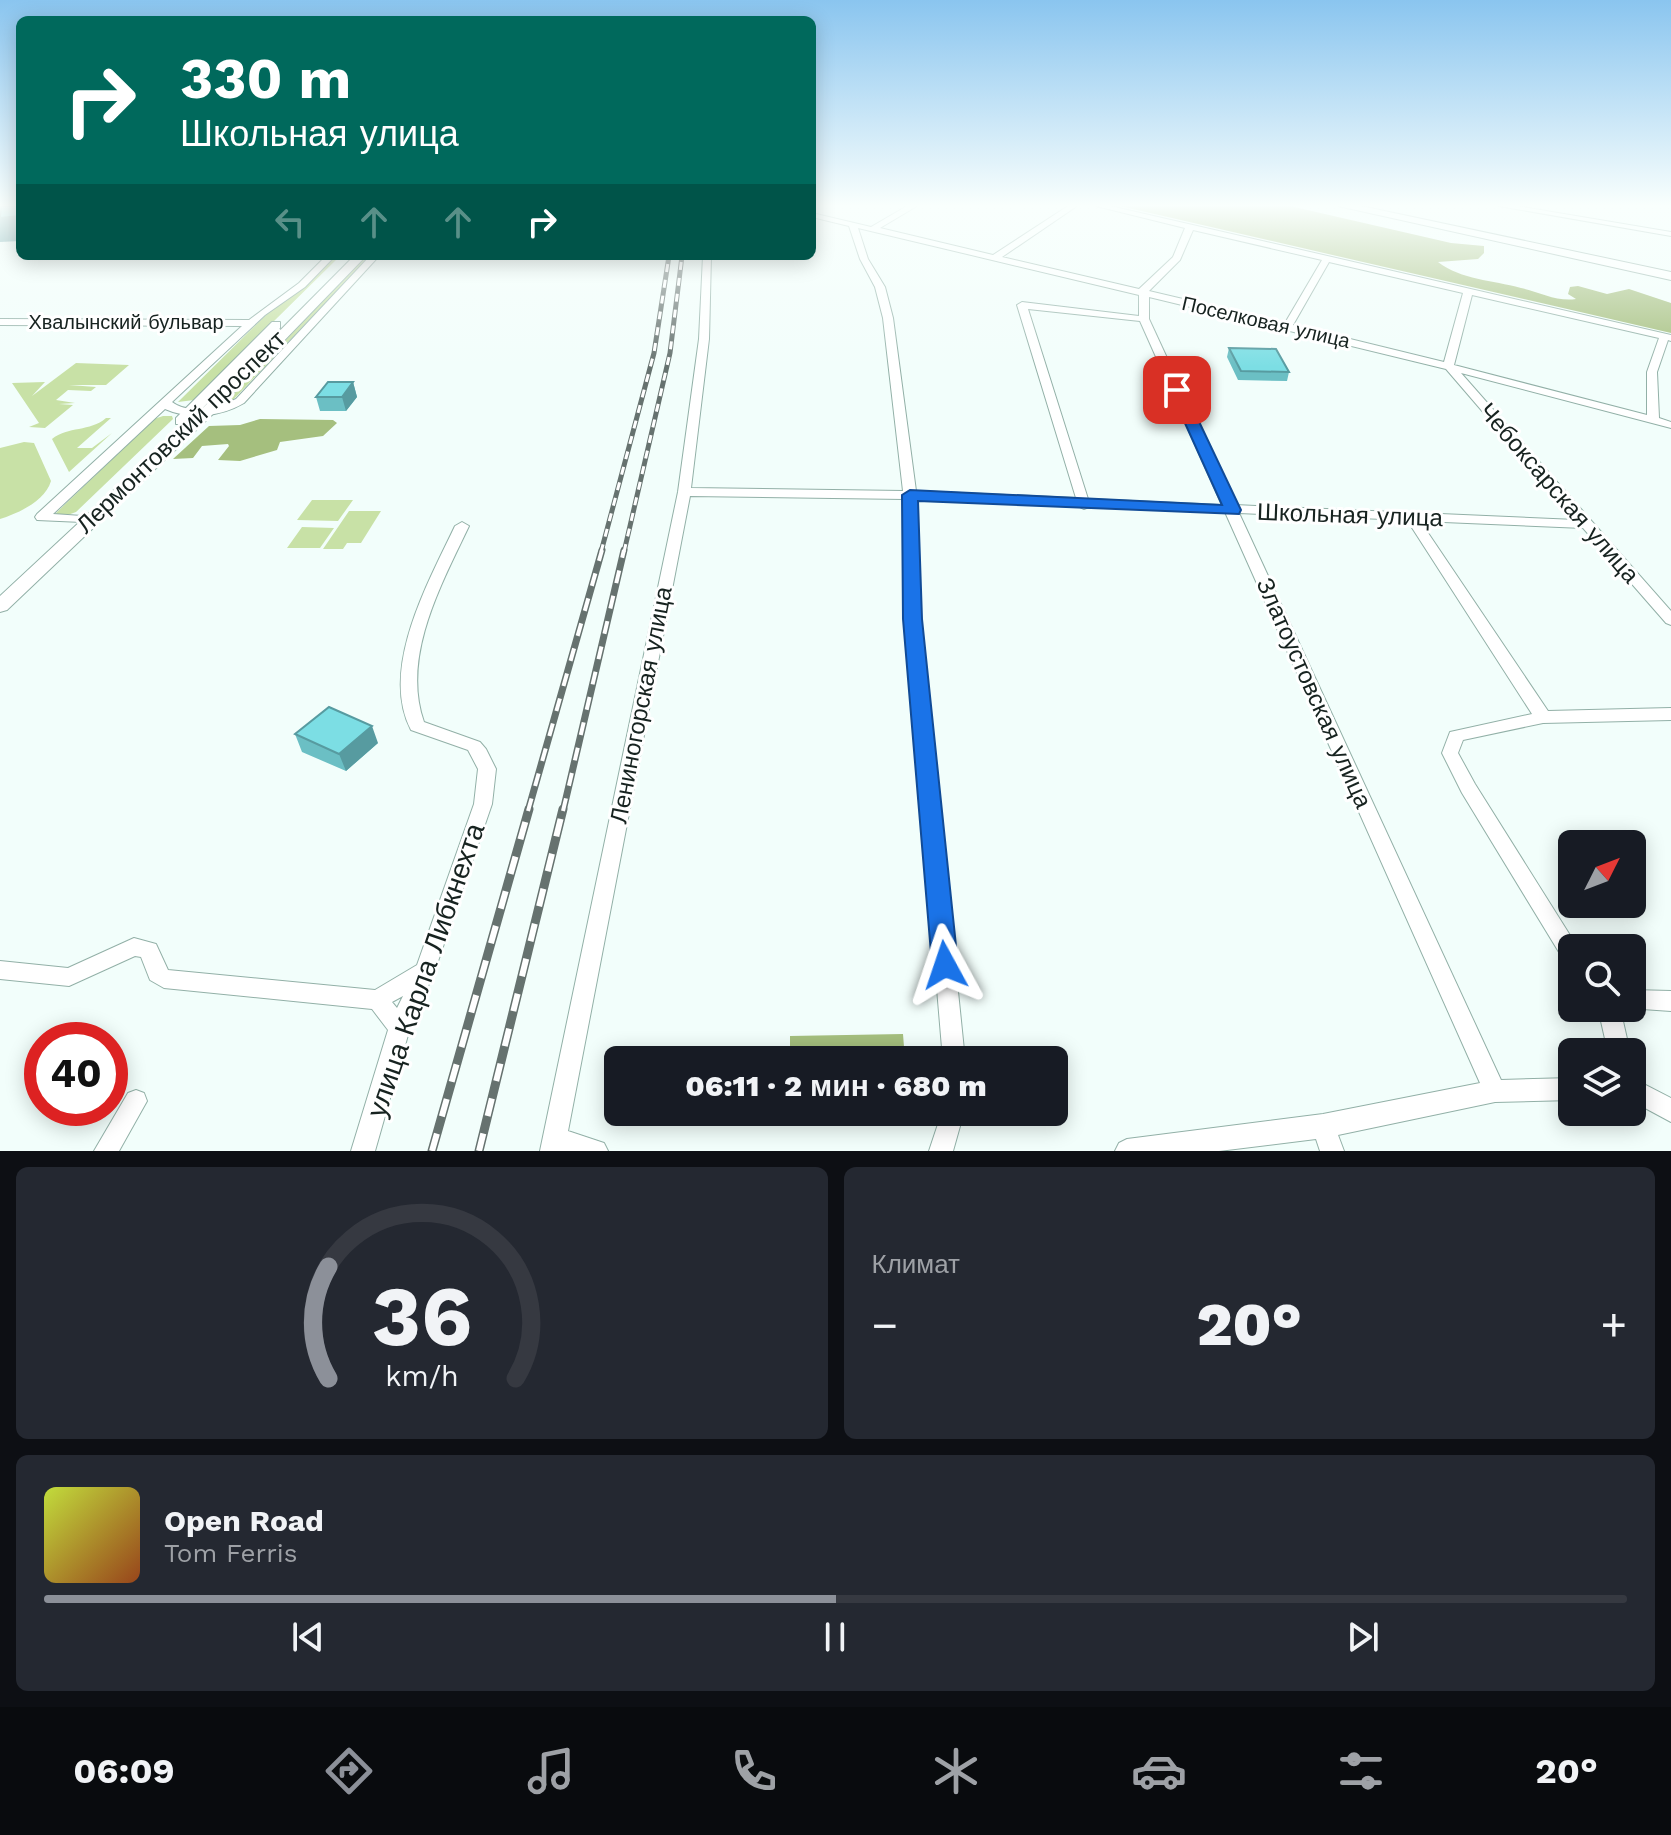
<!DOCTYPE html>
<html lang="ru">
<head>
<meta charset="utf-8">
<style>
  :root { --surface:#171b24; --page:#242831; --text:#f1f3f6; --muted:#9ea1a6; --line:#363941; --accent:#8c9099 }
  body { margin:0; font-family:"Work Sans",sans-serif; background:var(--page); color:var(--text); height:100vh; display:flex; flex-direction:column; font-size:30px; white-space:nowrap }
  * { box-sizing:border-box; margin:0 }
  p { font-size:26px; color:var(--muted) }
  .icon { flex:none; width:44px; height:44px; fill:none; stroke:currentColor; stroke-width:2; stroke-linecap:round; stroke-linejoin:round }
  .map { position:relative; height:1151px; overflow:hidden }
  .side { display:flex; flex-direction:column; gap:16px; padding:16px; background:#0d0f14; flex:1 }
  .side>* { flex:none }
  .top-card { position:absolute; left:16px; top:16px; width:800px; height:244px; border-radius:12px; box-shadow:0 4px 20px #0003; background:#00695c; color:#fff; overflow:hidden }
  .needle { width:52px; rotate:48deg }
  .buttons { position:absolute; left:1558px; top:830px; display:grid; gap:16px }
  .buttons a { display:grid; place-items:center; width:88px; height:88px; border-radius:12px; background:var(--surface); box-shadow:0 4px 20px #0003; font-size:40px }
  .speed { position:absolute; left:24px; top:1022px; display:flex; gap:16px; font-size:40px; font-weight:700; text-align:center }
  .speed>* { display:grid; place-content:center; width:104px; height:104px; border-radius:50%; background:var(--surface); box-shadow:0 4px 20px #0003; line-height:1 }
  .speed .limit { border:12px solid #d22; background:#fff; color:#111 }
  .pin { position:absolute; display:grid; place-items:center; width:68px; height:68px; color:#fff; margin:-34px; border-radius:16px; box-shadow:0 4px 12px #0006 }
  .me { position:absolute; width:88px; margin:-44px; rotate:355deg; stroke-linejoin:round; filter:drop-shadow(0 0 6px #0008) }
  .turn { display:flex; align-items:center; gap:28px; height:168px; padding:0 32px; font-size:36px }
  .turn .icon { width:104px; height:104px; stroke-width:2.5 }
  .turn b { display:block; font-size:56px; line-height:68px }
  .lanes { display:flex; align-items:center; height:76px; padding:0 32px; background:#0003; justify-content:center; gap:40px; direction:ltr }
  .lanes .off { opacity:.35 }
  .big { font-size:60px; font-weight:800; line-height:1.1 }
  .side .widget { flex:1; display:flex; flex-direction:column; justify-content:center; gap:12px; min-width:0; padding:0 28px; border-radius:12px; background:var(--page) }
  .side .dial { align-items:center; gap:0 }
  .dial svg { height:208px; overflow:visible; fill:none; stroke:var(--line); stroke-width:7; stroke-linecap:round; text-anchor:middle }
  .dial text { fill:var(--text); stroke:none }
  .song { display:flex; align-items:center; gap:24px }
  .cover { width:96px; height:96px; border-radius:12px; background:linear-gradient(135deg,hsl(70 70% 55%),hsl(20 70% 35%)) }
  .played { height:8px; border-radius:4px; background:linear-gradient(90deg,var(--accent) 50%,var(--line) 50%) }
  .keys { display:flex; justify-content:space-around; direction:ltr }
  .heat { display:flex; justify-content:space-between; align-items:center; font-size:44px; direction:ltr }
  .side .tiles { flex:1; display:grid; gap:16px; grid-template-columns:1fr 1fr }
  .widget:last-child { grid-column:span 2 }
  .trip { position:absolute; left:604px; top:1046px; width:464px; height:80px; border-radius:12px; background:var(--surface); box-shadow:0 4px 20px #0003; font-weight:800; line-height:80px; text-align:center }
  .dock { display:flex; height:128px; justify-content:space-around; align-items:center; background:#090b0e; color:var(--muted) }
  .dock .icon { width:56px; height:56px }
  .dock .on { color:var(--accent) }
  .dock b { font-size:36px; color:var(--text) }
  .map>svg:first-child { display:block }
  .green { fill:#c8e1a6 }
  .forest { fill:#a5bf7e }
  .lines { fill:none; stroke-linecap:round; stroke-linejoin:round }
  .minor-casing { stroke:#92b0a7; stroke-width:2 }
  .major-casing { stroke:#92b0a7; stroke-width:2 }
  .highway-casing { stroke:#92b0a7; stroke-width:2 }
  .minor { fill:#fff; fill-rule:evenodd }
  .major { fill:#fff; fill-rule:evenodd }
  .highway { fill:#fff; fill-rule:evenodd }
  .rail-far2-casing { stroke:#66726f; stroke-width:5 }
  .rail-far1-casing { stroke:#66726f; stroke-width:7 }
  .rail-casing { stroke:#66726f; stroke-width:9 }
  .rail-far2 { stroke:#fff; stroke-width:3; stroke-dasharray:8; stroke-linecap:butt }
  .rail-far1 { stroke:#fff; stroke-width:4; stroke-dasharray:13; stroke-linecap:butt }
  .rail { stroke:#fff; stroke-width:6; stroke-dasharray:18; stroke-linecap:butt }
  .wall { fill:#6bbfc4 }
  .shaded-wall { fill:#579ba0 }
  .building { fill:#7cdee4; stroke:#579ba0; stroke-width:2 }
  .route { fill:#1a73e8; stroke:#114b97; stroke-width:2 }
  .labels { text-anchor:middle; stroke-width:6; stroke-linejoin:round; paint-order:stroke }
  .far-street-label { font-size:20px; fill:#172320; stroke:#fff }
  .street-label { font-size:24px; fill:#172320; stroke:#fff }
  .near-street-label { font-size:28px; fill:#172320; stroke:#fff }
</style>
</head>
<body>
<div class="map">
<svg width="1671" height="1151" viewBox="0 0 1671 1151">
  <rect width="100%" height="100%" fill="#f2fefb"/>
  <path class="green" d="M336 256H340L194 400 178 402 268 313 304 287Z
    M366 256H370L231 402 225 403Z
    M76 363 129 365 106 385H69L96 387 91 391 68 390 56 400 75 403 59 404 73 405 45 428 29 427 39 423 12 383 45 382 32 396Z
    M163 416H172L173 419 76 512 65 516 55 514 154 419Z
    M106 418H111L77 448H92L112 433 69 472 52 439C68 426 90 432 106 418Z
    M24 442 34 443 51 481C45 501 19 513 0 519V448Z
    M312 500H353L338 521 297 520Z
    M349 511H381L361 543H347L343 549H323Z
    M302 527 334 528 320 548H287Z"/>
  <path class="forest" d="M1120 206H1290L1451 243 1484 246V253L1478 259 1438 262C1462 280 1492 280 1521 288 1539 292 1557 302 1576 299L1568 294 1570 287 1578 286 1607 294 1629 289 1671 303V333Z
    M260 419 333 420 337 423 323 436 280 442 277 450 240 461 218 460 229 446 228 444 202 446 193 458 173 459 209 426 240 425Z
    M903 1034 905 1060H790V1036Z
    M790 1112H909L910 1116 790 1119Z"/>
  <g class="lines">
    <defs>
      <path id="minor" d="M907 206H917L880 228 993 255 1068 206H1077L1002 257 1139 289 1173 257 1185 228 1096 206H1110L1671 335V341L1668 340 1657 372 1659 418 1671 422V428L1461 373 1671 611V625L1666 623 1583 528 1420 521 1548 711 1671 708V720L1543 723 1463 740 1458 753 1475 784 1578 948H1572V965L1565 962 1462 793 1442 753 1450 732 1532 714 1407 520 1239 513 1501 1080 1572 1078V1100L1495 1102 1338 1135 1344 1151H1320L1316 1139 1219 1151H1115L1119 1143 1127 1139 1323 1114 1480 1083 1225 512 1089 507 1084 509 1078 506 916 499 920 619 965 1060H943L906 619 904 499 690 496 568 1131 604 1143 608 1151H540L678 492 699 339 703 256H711L709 339 691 488 903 491 883 318 875 287 860 259 849 226 812 217V213L871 227ZM858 228 1139 295V316L1022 302 1017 305 1076 498 916 491 893 318 885 287 868 259ZM1193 230 1322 260 1285 323 1149 291 1180 260ZM1329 262 1463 293 1444 362 1293 325ZM1472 295 1659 338 1647 372V415L1454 365ZM1149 297 1446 369 1576 520 1235 505 1149 319ZM1028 309 1140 321 1222 505 1088 499Z
        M1499 206H1517L1671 232V236Z
        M326 256H335L305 287 265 315 172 402C189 415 218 408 236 399L370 256H379L244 403C220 417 190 420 165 409L53 514 82 516 84 519 82 522 37 520 35 517 37 514 242 326 0 325V319L249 320 299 283Z
        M462 522 469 526C441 585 401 657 424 722L480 742 486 749 496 769 492 804 435 970 410 1028 375 1151H351L388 1030 372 1009 164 988 150 980 141 957 135 956 69 986 0 979V961L68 968 134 938 156 944 168 970 375 990 417 965 474 804 478 769 468 750 411 730C379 669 429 581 455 526ZM403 996 397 1008 392 1002Z
        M1632 990 1671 991V1011L1628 1008H1632Z
        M1598 1008H1620L1630 1052H1608Z
        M1632 1078 1671 1098V1122L1632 1101Z
        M136 1090 144 1093 147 1101 119 1151H94L128 1093Z
        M942 1112H964L953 1151H929Z"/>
      <path id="major" d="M354 256H366L213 414 7 610 0 612V596L185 424H176V418L272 322H280V328L194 417Z"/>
      <path id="highway" d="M1338 206H1361L1671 272V280Z"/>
    </defs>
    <use href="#minor" class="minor-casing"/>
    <use href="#major" class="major-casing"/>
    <use href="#highway" class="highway-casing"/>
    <use href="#minor" class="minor"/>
    <use href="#major" class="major"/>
    <use href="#highway" class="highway"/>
    <defs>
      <path id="rail-far2" d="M601 552 654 353 669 256
        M624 552 670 353 682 256"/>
      <path id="rail-far1" d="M528 811 602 550
        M563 811 624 550"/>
      <path id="rail" d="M432 1151 529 809
        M479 1151 563 809"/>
    </defs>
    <use href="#rail-far2" class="rail-far2-casing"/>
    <use href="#rail-far1" class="rail-far1-casing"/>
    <use href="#rail" class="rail-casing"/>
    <use href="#rail-far2" class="rail-far2"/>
    <use href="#rail-far1" class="rail-far1"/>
    <use href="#rail" class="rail"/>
  </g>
  <path class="wall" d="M1229 348 1289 372 1287 381 1238 380 1227 357Z
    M353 382 357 397 346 411H320L316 397Z
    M295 734 378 743 346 771 302 752Z"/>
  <path class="shaded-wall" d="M20 216V241L0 242V218Z
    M353 382 357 397 346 411 342 397Z
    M372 726 378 743 346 771 339 754Z"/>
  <path class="building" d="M1 206H20V216L0 218Z
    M1229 348 1276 349 1289 372 1241 371Z
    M328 382H353L342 397H316Z
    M329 707 372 726 339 754 295 734Z"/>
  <linearGradient id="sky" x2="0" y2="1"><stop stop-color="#8ac5ef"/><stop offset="0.56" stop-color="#f9fffd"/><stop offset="1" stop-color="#f9fffd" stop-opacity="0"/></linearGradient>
  <rect width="1671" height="367" fill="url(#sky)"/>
  <path class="route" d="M1177 385 1184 390 1241 510 1239 514 918 501 922 619 958 965 954 974 945 977 936 974 932 965 903 619 902 495 910 490 1222 505 1170 390Z"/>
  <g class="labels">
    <g class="far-street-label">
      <text x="126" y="329">Хвалынский бульвар</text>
      <text transform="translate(1266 322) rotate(13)" y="7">Поселковая улица</text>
    </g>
    <g class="street-label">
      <text transform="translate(181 432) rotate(-44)" y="8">Лермонтовский проспект</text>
      <text transform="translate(1559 493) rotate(49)" y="8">Чебоксарская улица</text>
      <text transform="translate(1350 515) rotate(2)" y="8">Школьная улица</text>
      <text transform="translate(1314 693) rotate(66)" y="8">Златоустовская улица</text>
      <text transform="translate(641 705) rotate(-79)" y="8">Лениногорская улица</text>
    </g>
    <g class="near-street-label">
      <text transform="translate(425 970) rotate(-71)" y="10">улица Карла Либкнехта</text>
    </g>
  </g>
</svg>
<div class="buttons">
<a><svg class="needle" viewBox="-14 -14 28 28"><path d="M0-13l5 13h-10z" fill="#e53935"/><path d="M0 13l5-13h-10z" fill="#9ea1a6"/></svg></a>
<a><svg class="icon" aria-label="search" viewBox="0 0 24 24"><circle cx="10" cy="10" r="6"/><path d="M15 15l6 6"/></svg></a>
<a><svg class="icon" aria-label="layers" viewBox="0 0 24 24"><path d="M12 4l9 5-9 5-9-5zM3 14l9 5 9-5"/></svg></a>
</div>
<div class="speed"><div class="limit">40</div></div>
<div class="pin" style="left:1177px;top:390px;background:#d93025"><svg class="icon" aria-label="arrive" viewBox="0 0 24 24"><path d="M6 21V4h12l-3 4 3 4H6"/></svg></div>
<svg class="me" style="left:945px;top:965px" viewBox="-20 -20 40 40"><path d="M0-17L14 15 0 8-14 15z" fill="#1a73e8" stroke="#fff" stroke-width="4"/></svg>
<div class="trip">06:11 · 2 мин · 680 m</div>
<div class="top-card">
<div class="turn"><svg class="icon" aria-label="right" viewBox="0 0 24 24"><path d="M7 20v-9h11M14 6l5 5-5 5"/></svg><div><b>330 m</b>Школьная улица</div></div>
<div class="lanes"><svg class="icon off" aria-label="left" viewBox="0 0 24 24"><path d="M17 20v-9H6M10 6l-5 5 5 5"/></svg><svg class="icon off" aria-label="ahead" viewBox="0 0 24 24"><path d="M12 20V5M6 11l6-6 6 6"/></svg><svg class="icon off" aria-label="ahead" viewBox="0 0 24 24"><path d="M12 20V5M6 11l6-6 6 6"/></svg><svg class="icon" aria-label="right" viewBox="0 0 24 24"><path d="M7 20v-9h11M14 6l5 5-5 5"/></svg></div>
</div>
</div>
<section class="side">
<div class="tiles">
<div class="widget dial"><svg viewBox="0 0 100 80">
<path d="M14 69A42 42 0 1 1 86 69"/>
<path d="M14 69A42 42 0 0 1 14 26" stroke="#8c9099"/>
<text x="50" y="56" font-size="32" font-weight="700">36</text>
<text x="50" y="72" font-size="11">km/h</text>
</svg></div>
<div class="widget"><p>Климат</p>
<div class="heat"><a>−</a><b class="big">20°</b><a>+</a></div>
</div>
<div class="widget">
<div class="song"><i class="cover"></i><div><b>Open Road</b><p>Tom Ferris</p></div></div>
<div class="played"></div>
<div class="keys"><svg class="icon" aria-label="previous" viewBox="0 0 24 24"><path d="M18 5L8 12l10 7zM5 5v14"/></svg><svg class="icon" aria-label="pause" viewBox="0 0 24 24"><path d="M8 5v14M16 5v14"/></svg><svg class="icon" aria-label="next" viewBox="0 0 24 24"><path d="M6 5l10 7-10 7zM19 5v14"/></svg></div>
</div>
</div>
</section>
<nav class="dock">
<b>06:09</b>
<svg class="icon on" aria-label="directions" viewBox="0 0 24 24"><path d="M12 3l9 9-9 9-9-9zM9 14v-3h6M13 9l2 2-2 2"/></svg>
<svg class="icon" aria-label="music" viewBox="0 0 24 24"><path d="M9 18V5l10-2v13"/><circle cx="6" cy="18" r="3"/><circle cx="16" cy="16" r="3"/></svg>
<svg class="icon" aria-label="phone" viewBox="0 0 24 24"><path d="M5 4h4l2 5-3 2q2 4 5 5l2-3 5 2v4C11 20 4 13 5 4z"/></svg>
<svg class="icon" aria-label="climate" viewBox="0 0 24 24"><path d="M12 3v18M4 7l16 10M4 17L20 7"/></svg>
<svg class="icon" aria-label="car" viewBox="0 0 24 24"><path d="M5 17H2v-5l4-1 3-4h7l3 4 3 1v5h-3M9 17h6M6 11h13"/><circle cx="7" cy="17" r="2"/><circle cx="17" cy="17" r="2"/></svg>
<svg class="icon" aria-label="filters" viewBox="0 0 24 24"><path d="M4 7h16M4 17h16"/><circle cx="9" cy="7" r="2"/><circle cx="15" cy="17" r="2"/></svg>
<b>20°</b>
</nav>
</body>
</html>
